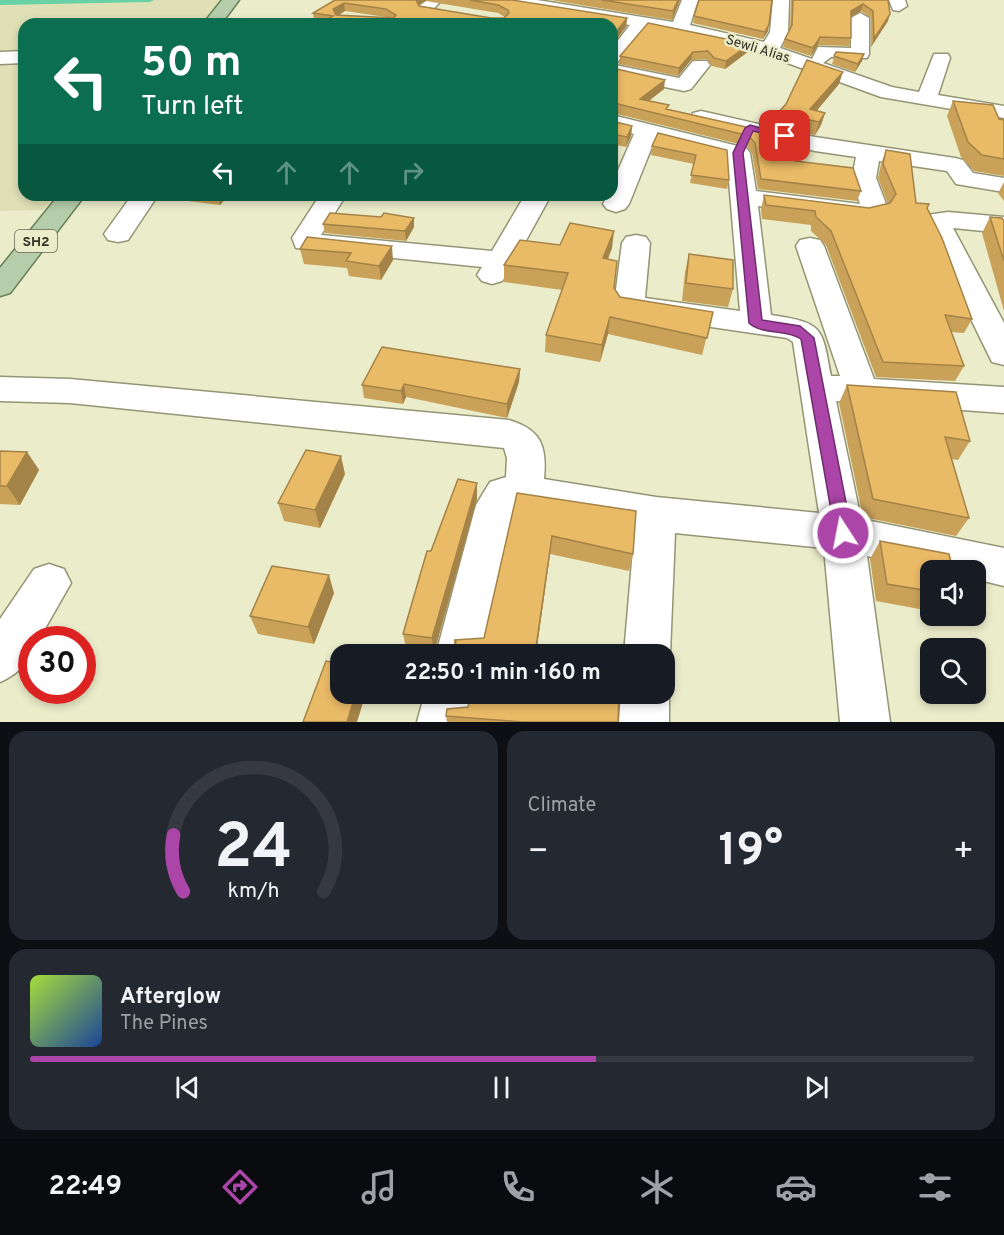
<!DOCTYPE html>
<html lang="en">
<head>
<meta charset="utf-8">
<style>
  :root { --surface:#171b24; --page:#242831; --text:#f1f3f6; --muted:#9ea1a6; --line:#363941; --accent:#ac45a8 }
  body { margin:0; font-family:Overpass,sans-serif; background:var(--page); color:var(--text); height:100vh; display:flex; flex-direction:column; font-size:22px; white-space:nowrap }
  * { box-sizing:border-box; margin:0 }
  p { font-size:20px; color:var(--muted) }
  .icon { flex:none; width:33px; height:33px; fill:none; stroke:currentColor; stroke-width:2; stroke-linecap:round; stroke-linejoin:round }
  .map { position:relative; height:722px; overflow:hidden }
  .drawer { display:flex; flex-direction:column; gap:9px; padding:9px; background:#0d0f14; flex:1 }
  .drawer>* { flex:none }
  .guide { position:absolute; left:18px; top:18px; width:600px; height:183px; border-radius:18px; box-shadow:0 3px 9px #0003; background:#0b6e4f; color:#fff; overflow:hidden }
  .buttons { position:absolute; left:920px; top:560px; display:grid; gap:12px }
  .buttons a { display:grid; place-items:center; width:66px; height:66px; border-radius:12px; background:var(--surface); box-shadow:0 3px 9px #0003; font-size:30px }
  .speed { position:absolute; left:18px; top:626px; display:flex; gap:12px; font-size:30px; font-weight:700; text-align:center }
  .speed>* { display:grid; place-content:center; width:78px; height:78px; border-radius:50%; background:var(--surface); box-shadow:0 3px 9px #0003; line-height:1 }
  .speed .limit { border:9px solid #d22; background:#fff; color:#111 }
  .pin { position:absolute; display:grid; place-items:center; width:51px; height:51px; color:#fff; margin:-26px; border-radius:12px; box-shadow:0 3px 9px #0006 }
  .me { position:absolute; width:66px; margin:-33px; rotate:349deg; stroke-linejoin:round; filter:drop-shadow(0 0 4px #0008) }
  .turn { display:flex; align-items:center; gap:21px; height:126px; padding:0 24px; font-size:27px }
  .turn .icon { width:78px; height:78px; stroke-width:2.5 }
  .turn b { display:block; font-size:42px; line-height:51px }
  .lanes { display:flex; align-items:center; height:57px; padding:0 24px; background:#0003; justify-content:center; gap:30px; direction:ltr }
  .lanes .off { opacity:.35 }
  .big { font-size:45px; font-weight:700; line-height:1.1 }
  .drawer .widget { flex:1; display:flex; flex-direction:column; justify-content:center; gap:9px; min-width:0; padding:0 21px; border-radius:18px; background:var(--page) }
  .drawer .dial { align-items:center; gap:0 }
  .dial svg { height:156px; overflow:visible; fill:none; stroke:var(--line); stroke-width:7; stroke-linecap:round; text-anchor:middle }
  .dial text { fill:var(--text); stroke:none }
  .song { display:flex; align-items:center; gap:18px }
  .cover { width:72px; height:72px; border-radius:9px; background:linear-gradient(135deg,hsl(80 70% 55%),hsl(220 70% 35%)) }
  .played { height:6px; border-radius:3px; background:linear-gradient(90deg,var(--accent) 60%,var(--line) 60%) }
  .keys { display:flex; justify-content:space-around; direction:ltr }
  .heat { display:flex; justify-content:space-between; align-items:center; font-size:33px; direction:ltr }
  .drawer .tiles { flex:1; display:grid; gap:9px; grid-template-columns:1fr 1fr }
  .widget:last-child { grid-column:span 2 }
  .trip { position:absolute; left:330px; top:644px; width:345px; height:60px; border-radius:18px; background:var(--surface); box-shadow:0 3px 9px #0003; font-weight:700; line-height:60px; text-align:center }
  .tab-bar { display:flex; height:96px; justify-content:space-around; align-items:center; background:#090b0e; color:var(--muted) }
  .tab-bar .icon { width:42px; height:42px }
  .tab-bar .on { color:var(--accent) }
  .tab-bar b { font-size:27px; color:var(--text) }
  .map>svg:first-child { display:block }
  .built { fill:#dfe0b6 }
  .water { fill:#69d1a6 }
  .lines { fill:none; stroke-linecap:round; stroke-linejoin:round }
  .minor-casing { stroke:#949575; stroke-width:3 }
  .major-casing { stroke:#688258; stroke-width:3 }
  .minor { fill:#fff; fill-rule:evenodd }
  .major { fill:#b5cdab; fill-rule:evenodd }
  .wall { fill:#c9a159; fill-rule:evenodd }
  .shaded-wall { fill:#a48348 }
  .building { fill:#eabb67; stroke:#a48348; stroke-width:1.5; fill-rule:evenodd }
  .route { fill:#ac45a8; stroke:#702d6d; stroke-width:1.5 }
  .labels { text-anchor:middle; stroke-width:5; stroke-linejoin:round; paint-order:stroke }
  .far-street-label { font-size:14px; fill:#333326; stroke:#ebecca }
  .shield { fill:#ebecca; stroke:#6a6a57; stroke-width:1.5 }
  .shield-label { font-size:14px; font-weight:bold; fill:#333326 }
</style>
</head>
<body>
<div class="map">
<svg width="1004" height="722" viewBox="0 0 1004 722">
  <rect width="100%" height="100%" fill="#ebecca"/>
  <path class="built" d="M0 0H223L202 24H24V195H56L43 210 0 211Z"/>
  <path class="water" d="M0 0H154L150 2 0 5Z"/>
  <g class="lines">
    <defs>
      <path id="minor" d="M425 0H442L419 24H400Z
        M499 0H537L673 22 682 0H698L690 25 764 42 770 32 773 0H789L788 32 780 48 812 59 818 47 851 48V18L860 13 869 18V54L867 58 831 57 823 63 892 87 919 92 934 54H948L950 58 938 95 1004 106V118L881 97 746 48 646 28 615 65 679 78 693 61H707L710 65 691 89 684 91 612 76V48L630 25 507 5Z
        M889 0H905L907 6 899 11 893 10Z
        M24 51V63L0 64V52Z
        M701 111 815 137 955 158 963 160 973 173 1004 178V192L956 184 947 171 879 161 876 178 888 209 884 215 864 220 758 206 771 315C823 323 822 326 831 376H840L796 246 800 240 810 238 820 240 824 246 874 379 1004 387V413L836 401 861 519 1004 548V586L975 579V570H932L867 556 890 722H840L824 548 675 533 670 654 664 667V654H624L635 527 515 508 482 654H436L476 505 490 482 506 477 507 458 504 448 70 403 0 401V377L70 379 509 420C542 430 547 447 544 479L656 497 819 513 793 342 787 338 629 315 618 312 614 305 622 243 626 237 636 235 646 237 650 243 645 298 740 311 727 157 655 139 629 204 625 209 616 212 607 209 603 204 607 195H612V184L634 134 612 129V115L746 148 750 153 756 191 860 204 852 178 856 157 815 151 693 123 690 118 693 113Z
        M132 195H158L128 240 118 242 108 240 104 234Z
        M320 195H346L321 235 492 251 525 195H551L507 275 502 281 492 284 482 281 477 275 482 267 296 248 292 238Z
        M948 212 1004 217V233L953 228 1004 323V365L992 362 988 354 923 221 927 215Z
        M49 564 64 569 71 583 39 639H32C32 660 19 674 0 682V619L34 569Z
        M664 682 669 693V722H619L621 693H664Z
        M425 693H473L467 722H417Z"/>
      <path id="major" d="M222 0H239L221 24H203Z
        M59 195H85L10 293 0 296V268Z"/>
    </defs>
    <use href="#minor" class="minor-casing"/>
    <use href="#major" class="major-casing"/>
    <use href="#minor" class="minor"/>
    <use href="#major" class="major"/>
  </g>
  <path class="wall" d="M335 0H512L627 18 626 27 323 23 314 21 313 13ZM426 1 498 13 505 17 504 18H491L419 6ZM345 11 386 17 388 18 338 15Z
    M551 0H680L672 20Z
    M791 0H888V21L871 47V18L861 11 851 17V38L849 46 818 45 811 56 783 47 785 39 790 28Z
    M694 16 768 31 763 39 693 23Z
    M750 44 749 51 725 69 712 66 707 59 691 60 678 76 619 64 620 56Z
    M836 52 862 61 855 72 832 64Z
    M612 68 664 89 649 101 668 109 808 141 805 151 798 162 861 191 857 201 758 189 752 153 747 146 613 113Z
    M839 84 816 111 825 113 821 125 815 135 775 126 778 113Z
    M953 101 999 119 1004 120V176L974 171 961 157 947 116Z
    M612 121 632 126 631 136 626 147 612 144Z
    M652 146 727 150 729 180 727 189 690 183 694 164 651 155Z
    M886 150 916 203 927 208 972 319 964 333 951 332 964 366 955 381 876 377 826 245 811 231V225L762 219 761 209 764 195 869 208 888 204 878 178 881 164Z
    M1004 182V201L998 193Z
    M178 195H265L259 201 227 197 220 205 179 200Z
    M381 217 414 227 406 241 325 233 323 224Z
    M990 217 1004 221V311L982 233Z
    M307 237 393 260 381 280 349 276 347 268 304 264 300 249Z
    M560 245 612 248 608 259 614 288 620 297 713 312 702 355 608 334 600 362 545 352 546 335 562 290 504 282V265Z
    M689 254 733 289 728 307 682 301 685 272Z
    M520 369 519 382 507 418 406 397 403 404 364 398 362 385Z
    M847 385 970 441 958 460 952 459 969 518 956 536 863 517 839 403Z
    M0 451 27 452 39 470 20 505 0 504Z
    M345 474 320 528 284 521 278 503Z
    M517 493 633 554 629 571 550 554 536 654H454V640L484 638Z
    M477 499 434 653 406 648 403 634 431 551Z
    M880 541 930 570V611L876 601 870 559Z
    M334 593 314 644 258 634 250 616Z
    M468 707 618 722H447L446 716Z"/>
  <path class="shaded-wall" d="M415 0H426V1L416 7Z
    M678 0H680L672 20 673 11Z
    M344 3 345 11 334 18 333 9Z
    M863 4 861 11 849 18 851 11Z
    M890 14 888 21 871 47 874 39Z
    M627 18 626 27 612 45V37Z
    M769 24 768 31 763 39 765 32Z
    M820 37 818 45 811 56 813 48Z
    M750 44 749 51 725 69 726 61Z
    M693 52 691 60 678 76 679 68Z
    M864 54 862 61 855 72 858 64Z
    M843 72 839 84 809 120 810 109Z
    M665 80 664 89 639 108 640 99Z
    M825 113 821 125 815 135 819 122Z
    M632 126 631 136 626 147 627 137Z
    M808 141 805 151 792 172 795 161Z
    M218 195H227V197L220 205Z
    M257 195H265L259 201Z
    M414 218V227L406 241 405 231Z
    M614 231 612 248 601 275 603 258Z
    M392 246 393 260 381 280 379 266Z
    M610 317 608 334 600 362 602 345Z
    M520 369 519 382 507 418V404Z
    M404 384 406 397 403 404 401 391Z
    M27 452 39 470 20 505 7 486Z
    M341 456 345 474 320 528 315 510Z
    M477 483V499L434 653 432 638Z
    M552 536 550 554 536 654H535Z
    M329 575 334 593 314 644 308 627Z
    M356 693H366L357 722H347Z"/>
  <path class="building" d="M335 0H416L419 6 491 18H504L509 13 508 10 498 5 470 0H512L627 18 612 37V24H320L333 16 313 13ZM344 3 386 9 396 15 394 18 336 15 333 9Z
    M602 0H678L673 11Z
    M699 0H772L769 24 765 32 694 16Z
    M793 0H888L890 14 874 39 873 11 863 4 851 11V38L820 37 813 48 785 39 792 25Z
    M648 23 750 44 726 61 714 58 708 51 693 52 679 68 620 56Z
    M836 52 864 54 858 64 834 56Z
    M807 60 843 72 810 109 825 113 819 122 778 113 786 104Z
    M612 68 665 80 640 99 669 105 666 109 808 141 795 161 853 168 861 191 761 179 755 143 749 136 614 103 612 104Z
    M953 101 993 105 999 119 1004 120V159L982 155 968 142Z
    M612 121 632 126 627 137 612 134Z
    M658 133 727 150 729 180 691 175 696 155 652 146Z
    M886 150 910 154 916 203 929 204 927 208 942 238 972 319 945 315 964 366 883 362 831 231 816 217 815 211 766 205 764 195 869 208 890 203 896 194 883 164Z
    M330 213 381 217 384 213 414 218 405 231 323 224Z
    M990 217 1002 218 1004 221V261Z
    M570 223 614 231 603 258 617 261 614 288 620 297 713 312 707 338 610 317 602 345 546 335 568 273 504 265 520 240 560 245Z
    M307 237 392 246 379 266 346 261 351 253 300 249Z
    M689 254 733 260V289L686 283Z
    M382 347 520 369 507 404 404 384 401 391 362 385Z
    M847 385 956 392 970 441 945 437 969 518 873 499Z
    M306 450 341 456 315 510 278 503Z
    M0 451 27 452 7 486H0Z
    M458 479 477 483 432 638 403 634 427 551H431Z
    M517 493 636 511 633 554 552 536 535 654H454L456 640H454L484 638Z
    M880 541 949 554 953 570H930V591L887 584Z
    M272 566 329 575 308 627 250 616Z
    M326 661 340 664V693H356L347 722H303Z
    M471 693H619L618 722H523L446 716 447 709 468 707Z"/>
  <path class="route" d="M750 125 789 136 785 138 753 131 743 153 762 320 800 326 814 338 852 533 849 538 843 540 837 538 835 533 801 339C787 329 761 335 749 323L733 153 745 128Z"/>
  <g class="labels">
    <g class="far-street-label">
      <text transform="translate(758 48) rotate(17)" y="5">Sewli Alias</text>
    </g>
    <rect class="shield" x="15" y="230" width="42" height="22" rx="4.5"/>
    <g class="shield-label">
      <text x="36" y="246">SH2</text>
    </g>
  </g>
</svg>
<div class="buttons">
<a><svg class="icon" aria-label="sound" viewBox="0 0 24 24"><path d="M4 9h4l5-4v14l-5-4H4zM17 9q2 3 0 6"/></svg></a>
<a><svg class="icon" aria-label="search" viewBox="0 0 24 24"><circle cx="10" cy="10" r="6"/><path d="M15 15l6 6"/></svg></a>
</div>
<div class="speed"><div class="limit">30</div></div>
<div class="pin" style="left:785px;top:136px;background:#d93025"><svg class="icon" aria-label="arrive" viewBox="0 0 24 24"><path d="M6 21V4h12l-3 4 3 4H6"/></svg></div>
<svg class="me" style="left:843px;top:533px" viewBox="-20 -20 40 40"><circle r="17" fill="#ac45a8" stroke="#fff" stroke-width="3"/><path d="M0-11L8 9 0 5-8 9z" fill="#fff"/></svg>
<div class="trip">22:50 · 1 min · 160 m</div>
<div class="guide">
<div class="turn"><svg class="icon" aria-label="left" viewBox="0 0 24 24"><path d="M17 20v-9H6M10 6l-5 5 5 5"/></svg><div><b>50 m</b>Turn left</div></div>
<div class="lanes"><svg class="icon" aria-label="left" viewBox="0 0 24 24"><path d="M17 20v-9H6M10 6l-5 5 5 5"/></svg><svg class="icon off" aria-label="ahead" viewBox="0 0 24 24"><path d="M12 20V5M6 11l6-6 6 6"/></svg><svg class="icon off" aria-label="ahead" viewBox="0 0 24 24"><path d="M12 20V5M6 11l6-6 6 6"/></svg><svg class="icon off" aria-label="right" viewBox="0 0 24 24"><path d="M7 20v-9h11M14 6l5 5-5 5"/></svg></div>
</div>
</div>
<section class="drawer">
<div class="tiles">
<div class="widget dial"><svg viewBox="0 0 100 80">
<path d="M14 69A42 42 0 1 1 86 69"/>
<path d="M14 69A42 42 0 0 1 9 40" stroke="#ac45a8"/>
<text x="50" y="56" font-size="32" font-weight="700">24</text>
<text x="50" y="72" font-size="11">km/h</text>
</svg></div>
<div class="widget"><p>Climate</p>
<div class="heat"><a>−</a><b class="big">19°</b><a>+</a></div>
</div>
<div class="widget">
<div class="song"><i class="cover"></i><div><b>Afterglow</b><p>The Pines</p></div></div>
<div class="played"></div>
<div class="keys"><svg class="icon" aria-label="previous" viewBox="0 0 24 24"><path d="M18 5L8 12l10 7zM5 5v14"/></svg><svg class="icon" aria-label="pause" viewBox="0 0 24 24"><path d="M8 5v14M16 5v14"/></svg><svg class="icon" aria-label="next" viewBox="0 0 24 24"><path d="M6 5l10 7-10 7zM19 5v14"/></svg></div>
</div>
</div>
</section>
<nav class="tab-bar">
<b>22:49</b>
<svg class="icon on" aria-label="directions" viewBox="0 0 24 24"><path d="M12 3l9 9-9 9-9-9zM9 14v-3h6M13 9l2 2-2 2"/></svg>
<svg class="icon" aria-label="music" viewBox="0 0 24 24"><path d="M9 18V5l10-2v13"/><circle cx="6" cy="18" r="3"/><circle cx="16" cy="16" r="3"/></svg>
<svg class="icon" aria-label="phone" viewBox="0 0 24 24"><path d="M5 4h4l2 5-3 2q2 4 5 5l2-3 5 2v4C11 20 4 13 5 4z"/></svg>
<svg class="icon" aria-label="climate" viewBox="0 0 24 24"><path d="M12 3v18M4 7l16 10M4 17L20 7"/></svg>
<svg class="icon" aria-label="car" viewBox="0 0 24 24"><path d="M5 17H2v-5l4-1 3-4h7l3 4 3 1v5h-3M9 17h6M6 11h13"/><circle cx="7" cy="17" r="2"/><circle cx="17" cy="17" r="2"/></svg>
<svg class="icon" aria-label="filters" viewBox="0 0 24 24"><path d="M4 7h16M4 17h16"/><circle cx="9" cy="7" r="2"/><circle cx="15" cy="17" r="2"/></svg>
</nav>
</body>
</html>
